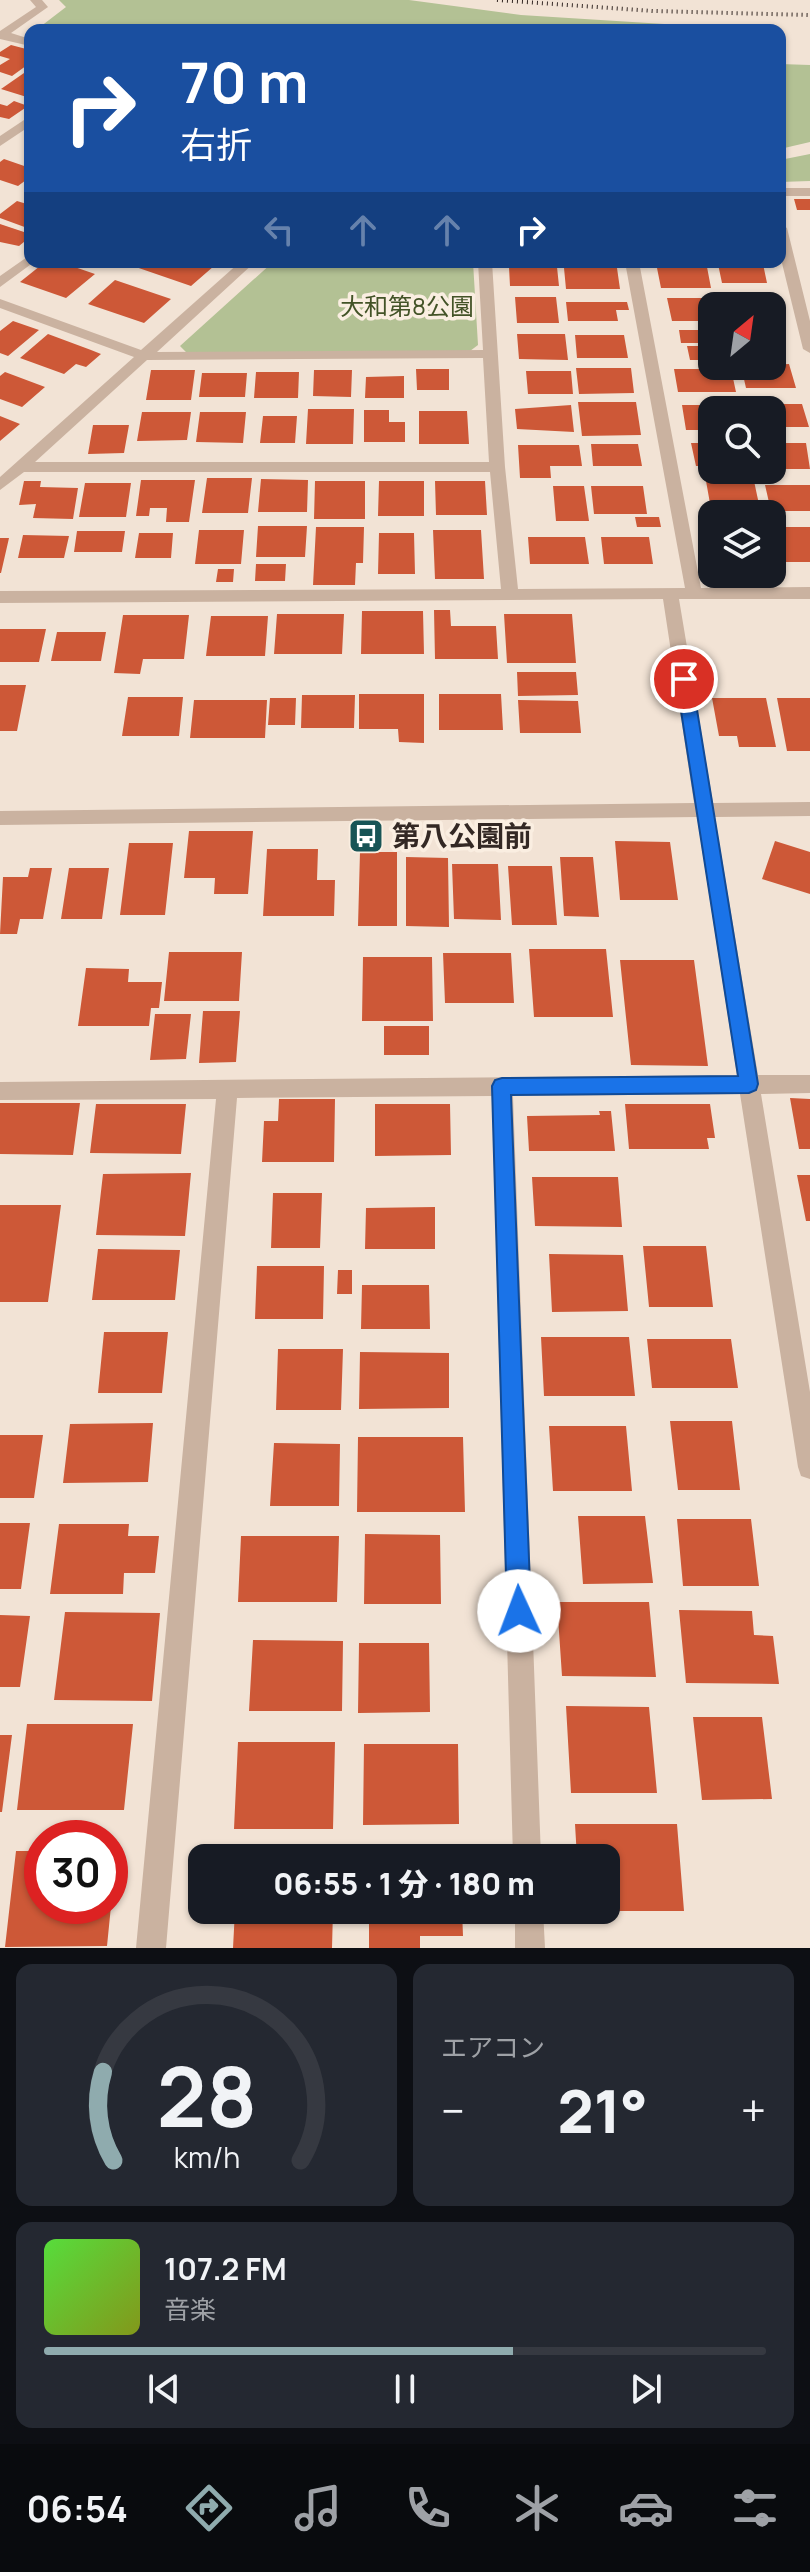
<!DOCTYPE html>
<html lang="ja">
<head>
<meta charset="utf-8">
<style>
  :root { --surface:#171b24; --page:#242831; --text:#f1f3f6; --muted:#9ea1a6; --line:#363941; --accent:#8fabae }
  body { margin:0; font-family:Manrope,"Noto Sans JP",sans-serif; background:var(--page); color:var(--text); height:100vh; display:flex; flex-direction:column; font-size:30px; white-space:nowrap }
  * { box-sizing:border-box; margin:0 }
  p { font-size:26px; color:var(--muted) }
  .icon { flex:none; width:44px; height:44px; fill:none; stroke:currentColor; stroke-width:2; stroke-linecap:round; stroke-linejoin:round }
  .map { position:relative; height:1948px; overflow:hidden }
  .panel { display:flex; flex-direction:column; gap:16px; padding:16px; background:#0d0f14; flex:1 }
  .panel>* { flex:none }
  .banner { position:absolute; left:24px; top:24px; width:762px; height:244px; border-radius:16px; box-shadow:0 2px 6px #0004; background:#1a4fa0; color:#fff; overflow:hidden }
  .needle { width:52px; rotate:29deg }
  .controls { position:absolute; left:698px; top:292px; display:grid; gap:16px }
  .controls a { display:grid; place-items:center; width:88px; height:88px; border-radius:16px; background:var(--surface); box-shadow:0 2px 6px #0004; font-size:40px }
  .speed { position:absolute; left:24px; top:1820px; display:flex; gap:16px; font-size:40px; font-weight:700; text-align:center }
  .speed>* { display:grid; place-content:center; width:104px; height:104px; border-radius:50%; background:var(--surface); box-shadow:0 2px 6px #0004; line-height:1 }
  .speed .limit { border:12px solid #d22; background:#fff; color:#111 }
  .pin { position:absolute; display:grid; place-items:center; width:68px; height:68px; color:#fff; margin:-34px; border:4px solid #fff; border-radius:50%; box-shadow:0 2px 8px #0007 }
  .me { position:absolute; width:88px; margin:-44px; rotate:358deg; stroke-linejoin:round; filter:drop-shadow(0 0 6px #0008) }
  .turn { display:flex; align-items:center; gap:28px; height:168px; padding:0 24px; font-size:36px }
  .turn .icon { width:104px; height:104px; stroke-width:2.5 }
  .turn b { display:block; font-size:56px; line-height:68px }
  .lanes { display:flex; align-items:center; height:76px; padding:0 24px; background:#0003; justify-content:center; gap:40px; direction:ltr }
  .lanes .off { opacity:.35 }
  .big { font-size:60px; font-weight:800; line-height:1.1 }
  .panel .widget { flex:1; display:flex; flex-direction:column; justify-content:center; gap:12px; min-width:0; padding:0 28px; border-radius:16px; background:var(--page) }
  .panel .dial { align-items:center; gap:0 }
  .dial svg { height:208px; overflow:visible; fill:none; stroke:var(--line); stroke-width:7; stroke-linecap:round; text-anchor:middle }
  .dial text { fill:var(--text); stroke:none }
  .song { display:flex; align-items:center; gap:24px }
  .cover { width:96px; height:96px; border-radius:12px; background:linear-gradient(135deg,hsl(110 70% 55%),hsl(70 70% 35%)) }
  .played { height:8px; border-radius:4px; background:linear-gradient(90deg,var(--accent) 65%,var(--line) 65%) }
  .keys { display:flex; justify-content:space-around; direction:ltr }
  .heat { display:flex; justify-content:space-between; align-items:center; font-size:44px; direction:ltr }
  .panel .tiles { flex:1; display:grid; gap:16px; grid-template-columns:1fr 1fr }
  .widget:last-child { grid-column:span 2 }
  .trip { position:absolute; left:188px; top:1844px; width:432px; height:80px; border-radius:16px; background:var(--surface); box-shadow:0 2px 6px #0004; font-weight:800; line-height:80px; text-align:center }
  .dock { display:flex; height:128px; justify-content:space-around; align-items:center; background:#090b0e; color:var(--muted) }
  .dock .icon { width:56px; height:56px }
  .dock .active { color:var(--accent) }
  .dock b { font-size:36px; color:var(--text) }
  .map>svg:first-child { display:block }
  .green { fill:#b3c194 }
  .building { fill:#cd5837 }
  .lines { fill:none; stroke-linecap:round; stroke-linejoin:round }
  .minor { fill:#cab2a0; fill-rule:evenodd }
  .rail { stroke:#332824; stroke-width:4; stroke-dasharray:1 4; stroke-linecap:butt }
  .route { fill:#1a73e8; stroke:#114b97; stroke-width:2 }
  .labels { text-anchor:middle; stroke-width:7; stroke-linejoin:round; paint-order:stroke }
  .far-park-label { font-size:24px; fill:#435327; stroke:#faeee1 }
  .poi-label { font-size:28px; font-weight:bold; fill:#332824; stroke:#faeee1; text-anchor:start }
</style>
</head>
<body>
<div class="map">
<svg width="810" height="1948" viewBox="0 0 810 1948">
  <rect width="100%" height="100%" fill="#f2e3d5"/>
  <path class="green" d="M59 0H409L521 15 680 25 685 30H36L66 7Z
    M780 64 810 65V142L780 149Z
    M810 154V181L780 182V160Z
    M273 262H473L478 345 470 351 187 353 180 346Z"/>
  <path class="building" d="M11 45 30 50V63L12 76 0 72V65L10 59 0 56V52Z
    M24 73 30 75V98L1 89Z
    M14 101 28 106 9 119 0 117V104L7 106Z
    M4 159 30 168V177L18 186 0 180V162Z
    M794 199H810V210H797Z
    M17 201 30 205V229L0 218V214Z
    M0 224 30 234V237L19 246 0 242Z
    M45 262H60L95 274 66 298 20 282Z
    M134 262H202L214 266 191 286 130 265Z
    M718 264H763L767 283H722Z
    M509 267H557L559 286H510Z
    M707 267 711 288H661L657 268Z
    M564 268H617L620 289H566Z
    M115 280 171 299 144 323 88 304Z
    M515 297H556L559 323H517Z
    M667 298H714L716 306H712V321H672Z
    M736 299H771L773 306H737Z
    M566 302H627L629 310H616L618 321H568Z
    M13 321 39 330 8 356 0 353V331Z
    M772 329H778L785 355H772Z
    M679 330H712V343H681Z
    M48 334 91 350 101 354 86 367 76 364 64 374 20 358Z
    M517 334H565L568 360 519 359Z
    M575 335H624L628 358H577Z
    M687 346H712V360H690Z
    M789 364 796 388H746L741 366Z
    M576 368H631L634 393 579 394Z
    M416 369H449V390H417Z
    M674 369H731L736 392H678Z
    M151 370H195L191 400H146Z
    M314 370H352L351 397 313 396Z
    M526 371H571L573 394H528Z
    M5 372 45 387 22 407 0 399V376Z
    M256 372H299L298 398H254Z
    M202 373H247L245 397H199Z
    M404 376V398H365L366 377Z
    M578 402H636L641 435 582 436Z
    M746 404H802L809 427H772V410H748Z
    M571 405 574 432 517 429 515 409Z
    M682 405H734L735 410H712V430H686Z
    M308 409H354L353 444H306Z
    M364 410H389V422H405V442H364Z
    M419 411H467L469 444H419Z
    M142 412H191L187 440 137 441Z
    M200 412H246L243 443 196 442Z
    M0 416 20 424 0 441Z
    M263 416H297L295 443H260Z
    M93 425H129L124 453 88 454Z
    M691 443H712V466H696Z
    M772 443H806L810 469H772Z
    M591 444H638L642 466H593Z
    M518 445H579L582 466H550L551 478H520Z
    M207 478H252L248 513H202Z
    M261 479 308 480 307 512H258Z
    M141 480H195L189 522H166L167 508H150L149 516H136Z
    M24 481H41L40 487 78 488 73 519 33 518 36 504 19 505Z
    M315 481H365V519H314Z
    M379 481H424V516H378Z
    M435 481H485L487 515H436Z
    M706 481H754L760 509H711Z
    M85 483H131L126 517H79Z
    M765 485H810V511H771Z
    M553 486H584L589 521H556Z
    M591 486H643L647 514H594Z
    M635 517H659L661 527H637Z
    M258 526H307L305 557H256Z
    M316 527H364L363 563H356L355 585H313Z
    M774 527H810V562H782Z
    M199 530H244L241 564H195Z
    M433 530H481L484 579H435Z
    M77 531H125L122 552H74Z
    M139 533H173L171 558H135Z
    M379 533H414L415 574H378Z
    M23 535 69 536 64 558H18Z
    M528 537H585L589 564H530Z
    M601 537H649L653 564H604Z
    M0 538H9L1 573H0Z
    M256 564H286L285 581H255Z
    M218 569H234L233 582H216Z
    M434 610H450L451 626H496L498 659H435Z
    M362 611H423L424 654H361Z
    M277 614H344L342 654H274Z
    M504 614H572L576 663H507Z
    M123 615H189L184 659H143L140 674 114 673Z
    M211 616H268L265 656H206Z
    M0 629H46L39 662H0Z
    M57 632H106L101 661H51Z
    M517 672H576L578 695 518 696Z
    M0 685H26L17 731H0Z
    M359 694H424V743L399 742 398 729H359Z
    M439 694H501L503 730H439Z
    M302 695H355L354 728H301Z
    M128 697H183L179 736H122Z
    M270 698H296L295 725H268Z
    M712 698H766L776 747H739L737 736H719Z
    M777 698H810V751H787Z
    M194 700H267L265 738H190Z
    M518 700 578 701 581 733H520Z
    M189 831H253L248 894H214L215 878H184Z
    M615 841 670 842 678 900H620Z
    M775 841 810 852V894L762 879Z
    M129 843H173L165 915H120Z
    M267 849H318L317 880H335L334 916H263Z
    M360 852H397V926H358Z
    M406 857 448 858 449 927 406 926Z
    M560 857H593L599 917 564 916Z
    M452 864H498L501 920 454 919Z
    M508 866H552L557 925H512Z
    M30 868H52L43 919H20L17 934H0L3 877H28Z
    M69 868H109L102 919H61Z
    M529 949H606L613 1017H534Z
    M169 952H242L239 1001H164Z
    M443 953H511L514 1003H445Z
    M363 957H432L433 1021H362Z
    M620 960H694L708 1066 631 1065Z
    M86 968 129 969 128 982H162L159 1008H151L149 1026H78Z
    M203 1011H240L236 1062 199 1063Z
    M155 1014H191L186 1059 150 1060Z
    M384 1026H429V1055H384Z
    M790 1098 810 1099V1149H799Z
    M279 1099H335L334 1162H262L264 1121H278Z
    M0 1103H80L73 1155 0 1154Z
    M96 1104H186L181 1154 90 1153Z
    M375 1104H450L451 1155 375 1156Z
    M625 1104H710L715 1138H707L709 1149H629Z
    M599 1111H611L615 1151H529L527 1116 600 1115Z
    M191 1173 185 1236 96 1235 103 1174Z
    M797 1175H810V1221H806Z
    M532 1177H618L622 1227 535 1226Z
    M273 1193H322L320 1248H271Z
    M0 1205H61L48 1302H0Z
    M435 1207V1249H365L366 1208Z
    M643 1246H706L713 1307H649Z
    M98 1249 180 1250 175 1300H92Z
    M549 1254 623 1255 628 1311 552 1312Z
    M257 1266H324L323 1319H255Z
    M338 1270H352V1294H337Z
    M362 1285H429L430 1329H361Z
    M104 1332H168L162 1393H98Z
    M541 1337H629L635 1396H544Z
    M647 1339H731L738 1388H652Z
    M278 1349H343L341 1410H276Z
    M360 1352 449 1353V1408L359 1409Z
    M670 1421H732L740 1490H678Z
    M153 1423 148 1482 63 1483 70 1424Z
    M549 1426H626L632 1491H553Z
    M0 1435H43L34 1498H0Z
    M358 1437H463L465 1512H357Z
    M274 1443 340 1444 339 1506H270Z
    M578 1516H645L653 1583 583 1584Z
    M677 1519H751L759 1586H683Z
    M0 1523H30L21 1589H0Z
    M59 1524H129L128 1536H159L155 1573H124L123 1594H50Z
    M365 1534 440 1535 441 1604H364Z
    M241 1536H339L337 1602H238Z
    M557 1602H649L656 1677 562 1676Z
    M679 1610 752 1611 754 1635 773 1636 779 1684 686 1683Z
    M65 1612 160 1613 152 1701 54 1700Z
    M0 1615 30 1616 20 1687H0Z
    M253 1640 343 1641 342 1711H249Z
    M359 1643H429L430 1712 358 1713Z
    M566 1706 649 1707 657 1793H571Z
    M693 1717H762L772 1799 702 1800Z
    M27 1724H133L124 1810H17Z
    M0 1735H12L2 1812H0Z
    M238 1742H335L333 1829H234Z
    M364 1744H458L459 1824 363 1825Z
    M575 1824H677L684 1911H606V1858H577Z
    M16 1851H42V1906H111L107 1946 5 1947Z
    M110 1851H116L112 1891H110Z
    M235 1910H333L332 1948H233Z
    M369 1910H462L463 1936H420V1948H369Z"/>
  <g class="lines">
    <path class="minor" d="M30 0H42L48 7 11 33 30 39V46L0 39V31L36 7Z
      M30 116V126L0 146V136Z
      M780 188H810V196H780Z
      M780 224 787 228 810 321V353L803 349 780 255Z
      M30 255V262H34L0 287V276Z
      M240 262H255L157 352 483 350 478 262H492L505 467 518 589 685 588 625 262H639L701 588 810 587V599H679L713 803 810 802V816L715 817 758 1075H810V1093L761 1094 810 1392V1479L801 1476 798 1467 740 1094 513 1096 541 1858H513L492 1096 237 1098 166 1948H136L216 1099 0 1100V1082L737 1075 697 817 0 825V811L694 803 663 599 0 603V591L501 589 490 472H24L0 490V477L134 357 0 308V299L141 350ZM483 358 489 462H35L147 360Z
      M515 1910H543L545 1948H515Z"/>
    <path class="rail" d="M497 0 653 11 810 15"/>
  </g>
  <path class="route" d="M684 674 692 679 758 1084 756 1090 749 1093 511 1095 531 1611 527 1620 519 1623 511 1620 507 1611 492 1086 495 1080 502 1078 738 1076 676 679Z"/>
  <defs>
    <symbol id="bus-square" viewBox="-11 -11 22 22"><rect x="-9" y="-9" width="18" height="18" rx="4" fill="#185456" stroke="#faeee1"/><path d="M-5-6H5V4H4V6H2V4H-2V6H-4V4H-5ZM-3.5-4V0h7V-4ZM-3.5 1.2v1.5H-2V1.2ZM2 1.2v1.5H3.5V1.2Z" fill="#fff"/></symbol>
  </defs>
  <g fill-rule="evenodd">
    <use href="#bus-square" x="346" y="816" width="40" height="40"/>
  </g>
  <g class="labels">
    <g class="far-park-label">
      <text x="407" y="315">大和第8公園</text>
    </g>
    <g class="poi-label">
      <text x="392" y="846">第八公園前</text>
    </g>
  </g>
</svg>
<div class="controls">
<a><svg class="needle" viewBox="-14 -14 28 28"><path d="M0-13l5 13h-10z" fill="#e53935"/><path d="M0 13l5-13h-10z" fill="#9ea1a6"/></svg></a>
<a><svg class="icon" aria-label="search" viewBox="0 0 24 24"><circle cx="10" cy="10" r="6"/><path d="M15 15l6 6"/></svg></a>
<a><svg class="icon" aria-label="layers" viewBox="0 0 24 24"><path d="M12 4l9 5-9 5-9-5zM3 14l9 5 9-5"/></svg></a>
</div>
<div class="speed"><div class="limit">30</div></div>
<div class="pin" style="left:684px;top:679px;background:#d93025"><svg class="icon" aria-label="arrive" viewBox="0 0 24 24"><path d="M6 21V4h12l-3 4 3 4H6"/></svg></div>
<svg class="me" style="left:519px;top:1611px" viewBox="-20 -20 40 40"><circle r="19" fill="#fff"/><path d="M0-13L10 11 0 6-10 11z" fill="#1a73e8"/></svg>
<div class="trip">06:55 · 1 分 · 180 m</div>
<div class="banner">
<div class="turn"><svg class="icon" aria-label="right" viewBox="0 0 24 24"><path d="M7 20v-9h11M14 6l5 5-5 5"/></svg><div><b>70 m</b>右折</div></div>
<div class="lanes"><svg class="icon off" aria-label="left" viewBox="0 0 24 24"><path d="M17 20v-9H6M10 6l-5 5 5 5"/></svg><svg class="icon off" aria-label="ahead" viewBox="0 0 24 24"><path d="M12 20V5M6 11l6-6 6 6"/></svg><svg class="icon off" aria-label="ahead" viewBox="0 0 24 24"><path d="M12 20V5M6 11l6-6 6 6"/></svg><svg class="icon" aria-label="right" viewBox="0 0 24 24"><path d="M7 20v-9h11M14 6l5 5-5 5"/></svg></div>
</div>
</div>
<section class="panel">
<div class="tiles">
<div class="widget dial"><svg viewBox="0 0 100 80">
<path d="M14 69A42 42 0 1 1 86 69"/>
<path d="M14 69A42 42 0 0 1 10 35" stroke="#8fabae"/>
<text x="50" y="56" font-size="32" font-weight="700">28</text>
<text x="50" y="72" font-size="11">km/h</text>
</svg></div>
<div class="widget"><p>エアコン</p>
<div class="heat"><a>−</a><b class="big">21°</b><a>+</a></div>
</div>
<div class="widget">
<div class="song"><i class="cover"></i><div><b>107.2 FM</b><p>音楽</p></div></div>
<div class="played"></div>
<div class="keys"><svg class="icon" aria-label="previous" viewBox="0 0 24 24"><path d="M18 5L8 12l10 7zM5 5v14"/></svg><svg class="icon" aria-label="pause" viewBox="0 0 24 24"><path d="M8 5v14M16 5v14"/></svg><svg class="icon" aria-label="next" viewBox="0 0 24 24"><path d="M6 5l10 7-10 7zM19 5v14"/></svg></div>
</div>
</div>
</section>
<nav class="dock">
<b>06:54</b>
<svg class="icon active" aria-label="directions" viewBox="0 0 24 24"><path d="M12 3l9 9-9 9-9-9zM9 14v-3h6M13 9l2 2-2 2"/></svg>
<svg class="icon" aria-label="music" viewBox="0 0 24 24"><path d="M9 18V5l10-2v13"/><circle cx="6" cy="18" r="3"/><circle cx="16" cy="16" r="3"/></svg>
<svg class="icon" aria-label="phone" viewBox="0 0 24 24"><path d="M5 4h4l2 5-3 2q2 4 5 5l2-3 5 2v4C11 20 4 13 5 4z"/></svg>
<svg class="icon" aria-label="climate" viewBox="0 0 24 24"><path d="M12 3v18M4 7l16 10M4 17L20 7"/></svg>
<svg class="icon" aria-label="car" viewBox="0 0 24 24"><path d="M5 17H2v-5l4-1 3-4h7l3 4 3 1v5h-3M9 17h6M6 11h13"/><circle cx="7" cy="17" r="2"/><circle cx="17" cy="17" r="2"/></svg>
<svg class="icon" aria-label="filters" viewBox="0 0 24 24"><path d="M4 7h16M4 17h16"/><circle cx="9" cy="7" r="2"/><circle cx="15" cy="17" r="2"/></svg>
</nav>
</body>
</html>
